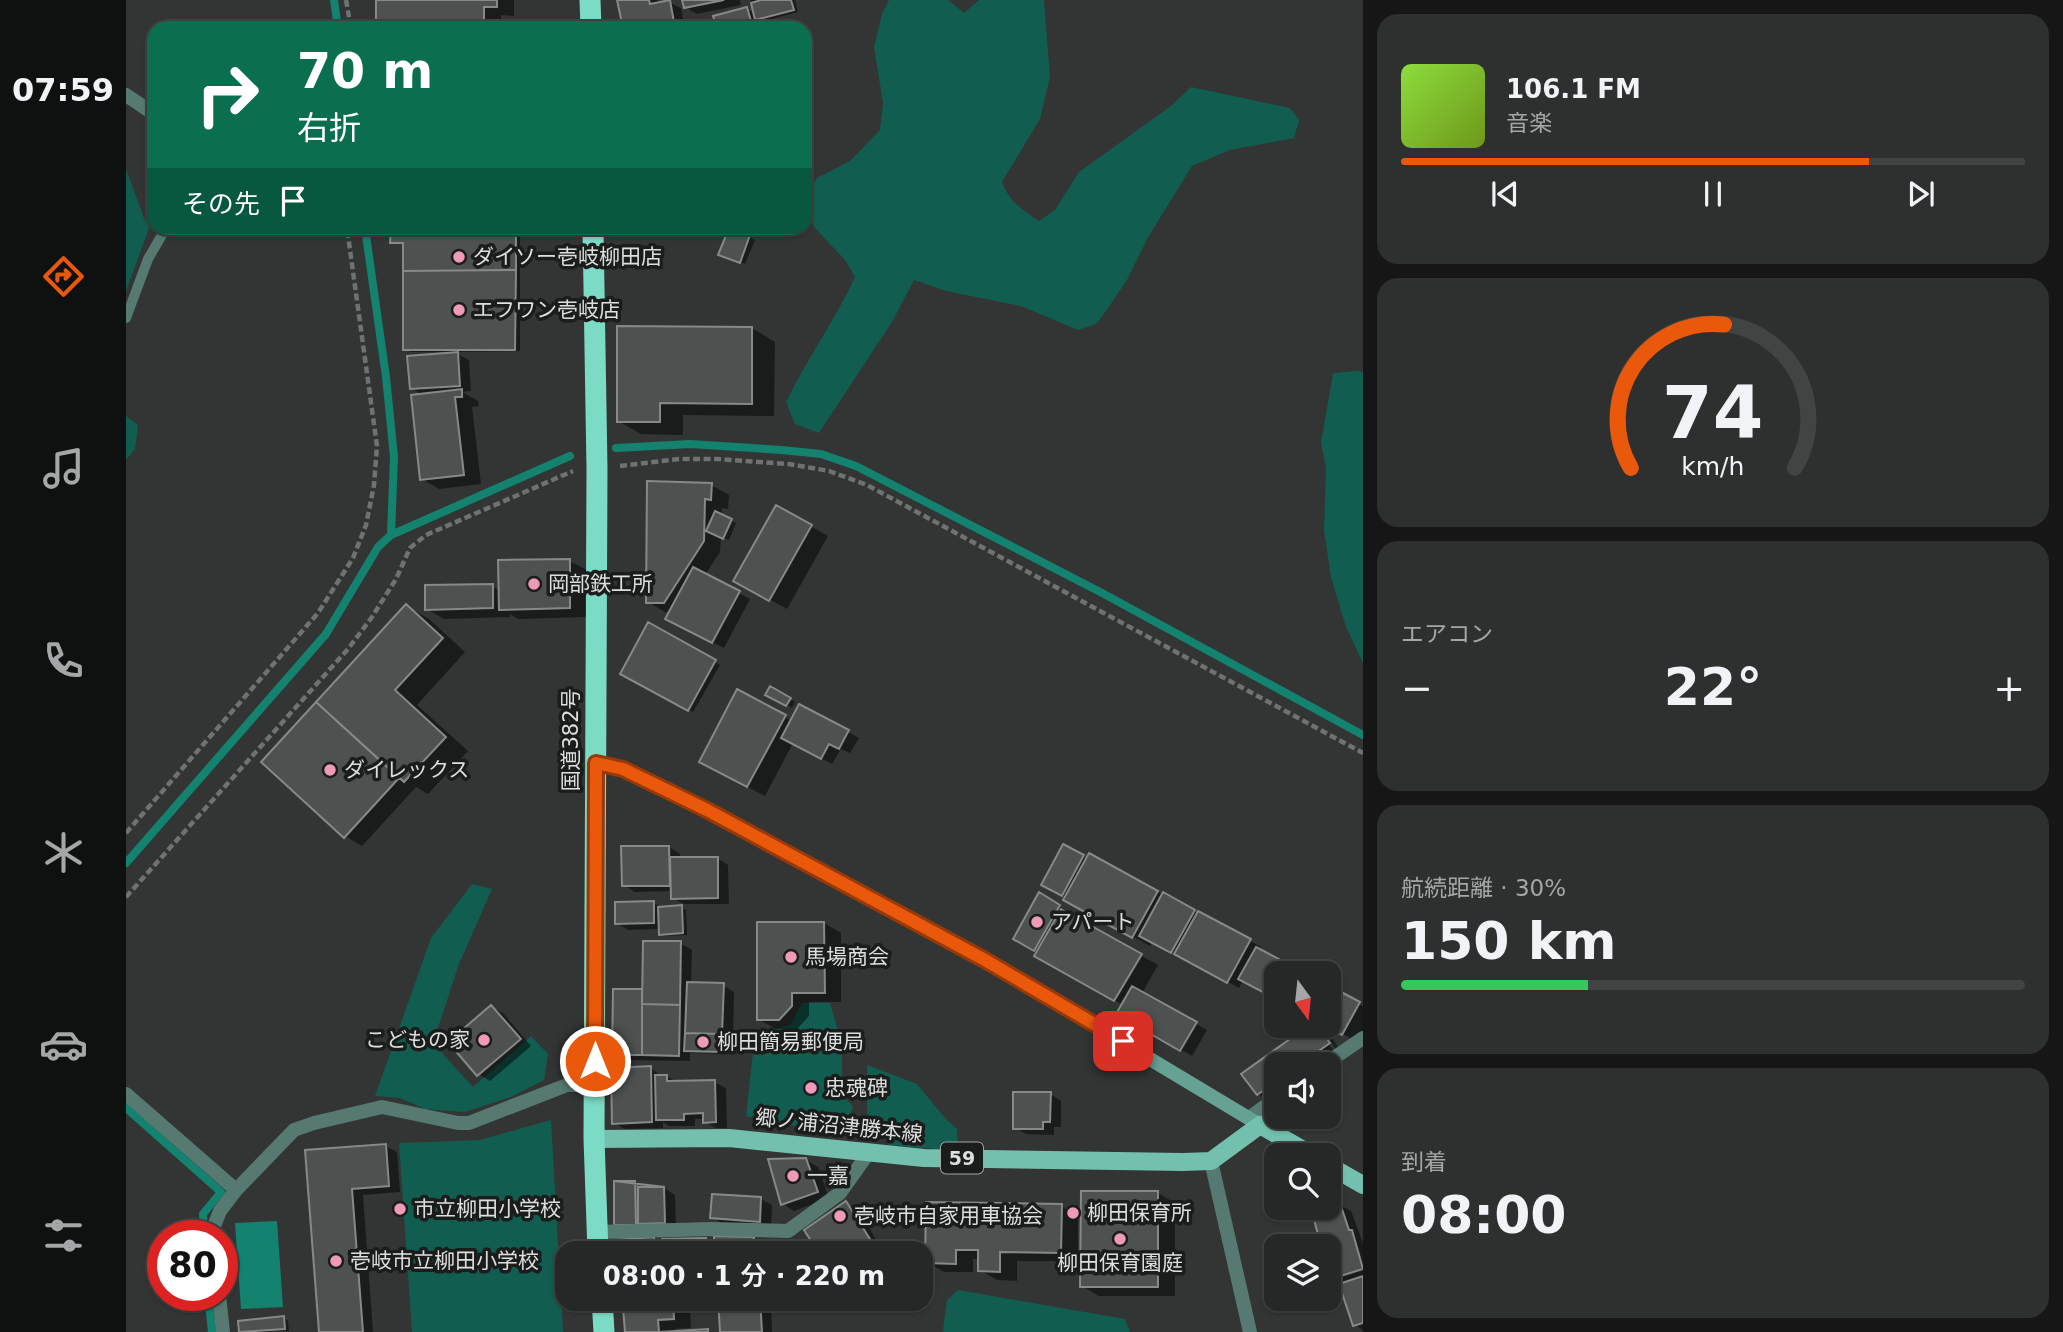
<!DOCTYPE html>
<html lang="ja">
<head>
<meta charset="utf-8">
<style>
  :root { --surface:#262827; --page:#2e302f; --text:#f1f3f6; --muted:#a4a6a7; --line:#424444; --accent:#ea580c }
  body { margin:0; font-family:"DejaVu Sans","Noto Sans JP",sans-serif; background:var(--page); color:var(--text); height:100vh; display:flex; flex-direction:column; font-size:26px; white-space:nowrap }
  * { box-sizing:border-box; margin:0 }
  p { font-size:23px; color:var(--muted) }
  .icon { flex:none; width:38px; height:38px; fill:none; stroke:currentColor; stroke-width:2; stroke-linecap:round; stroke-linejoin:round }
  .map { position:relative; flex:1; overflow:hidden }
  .drawer { display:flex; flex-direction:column; gap:14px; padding:14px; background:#151615; width:700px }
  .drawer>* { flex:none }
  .banner { position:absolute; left:21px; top:21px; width:665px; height:214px; border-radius:21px; box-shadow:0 2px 5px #0004,0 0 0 2px var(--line); background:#0b6e4f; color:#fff; overflow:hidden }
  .needle { width:46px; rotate:165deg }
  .buttons { position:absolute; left:1138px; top:961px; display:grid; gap:14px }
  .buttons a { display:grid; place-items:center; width:77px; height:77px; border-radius:14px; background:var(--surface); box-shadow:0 2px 5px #0004,0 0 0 2px var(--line); font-size:35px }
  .speed { position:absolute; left:21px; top:1220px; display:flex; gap:14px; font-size:35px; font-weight:700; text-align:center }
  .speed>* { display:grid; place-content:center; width:91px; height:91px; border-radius:50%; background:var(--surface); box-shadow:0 2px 5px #0004,0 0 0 2px var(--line); line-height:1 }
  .speed .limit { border:10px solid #d22; background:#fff; color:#111 }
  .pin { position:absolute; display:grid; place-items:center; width:60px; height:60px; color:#fff; margin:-30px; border-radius:14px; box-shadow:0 4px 10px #0006 }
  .me { position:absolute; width:77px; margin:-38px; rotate:0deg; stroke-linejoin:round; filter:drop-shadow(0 0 5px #0008) }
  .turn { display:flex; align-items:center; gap:24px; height:147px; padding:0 35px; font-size:32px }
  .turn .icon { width:91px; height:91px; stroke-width:2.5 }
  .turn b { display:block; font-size:49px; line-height:60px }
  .then { display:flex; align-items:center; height:66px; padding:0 35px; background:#0003; gap:14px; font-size:26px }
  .big { font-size:52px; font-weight:600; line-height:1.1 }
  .drawer .widget { flex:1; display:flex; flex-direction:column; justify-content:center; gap:10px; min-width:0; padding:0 24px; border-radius:21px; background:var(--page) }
  .drawer .dial { align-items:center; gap:0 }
  .dial svg { height:182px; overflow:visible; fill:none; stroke:var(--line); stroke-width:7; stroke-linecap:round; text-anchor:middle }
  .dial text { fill:var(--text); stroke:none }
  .song { display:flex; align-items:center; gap:21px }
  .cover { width:84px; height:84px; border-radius:10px; background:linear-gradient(135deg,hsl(90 70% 55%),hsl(80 70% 35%)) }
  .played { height:7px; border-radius:4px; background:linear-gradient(90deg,var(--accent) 75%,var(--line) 75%) }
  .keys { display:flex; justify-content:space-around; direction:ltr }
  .heat { display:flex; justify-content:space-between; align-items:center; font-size:38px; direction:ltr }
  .charge { height:10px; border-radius:5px; background:linear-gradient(90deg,#34c759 30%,var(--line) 0) }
  .trip { position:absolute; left:429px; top:1241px; width:378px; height:70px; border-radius:21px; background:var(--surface); box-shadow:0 2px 5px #0004,0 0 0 2px var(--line); font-weight:600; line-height:70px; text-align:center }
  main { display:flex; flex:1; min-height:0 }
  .dock { display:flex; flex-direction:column; width:126px; justify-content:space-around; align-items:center; background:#0f1010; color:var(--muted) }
  .dock .icon { width:49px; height:49px }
  .dock .current { color:var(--accent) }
  .dock b { font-size:32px; color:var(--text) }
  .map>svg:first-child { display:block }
  .green { fill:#115d4f }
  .water { fill:#13826f }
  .shadow { fill:#0007; fill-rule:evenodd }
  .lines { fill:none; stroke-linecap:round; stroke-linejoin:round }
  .stream { stroke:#13826f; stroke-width:8 }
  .building { fill:#4d5150; stroke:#858988; stroke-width:2 }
  .path { stroke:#6f7271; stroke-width:4.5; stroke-dasharray:7 3.5; stroke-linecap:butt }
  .lane { stroke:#567a71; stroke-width:10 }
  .street { stroke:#567a71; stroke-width:14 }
  .secondary { stroke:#66a293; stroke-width:14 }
  .primary { stroke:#72c0ad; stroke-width:18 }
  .highway { stroke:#7cdbc5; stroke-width:21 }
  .route-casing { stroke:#983908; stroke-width:18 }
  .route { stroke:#ea580c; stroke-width:12 }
  .poi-dot { fill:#ef9ab8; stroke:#1b1c1c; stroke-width:2.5 }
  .labels { text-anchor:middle; stroke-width:7; stroke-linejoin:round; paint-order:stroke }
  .shield { fill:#1b1c1c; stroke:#a3a4a4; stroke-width:2 }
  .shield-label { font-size:19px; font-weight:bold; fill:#dddfde }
  .poi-label { font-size:21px; fill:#dddfde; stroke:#1b1c1c; text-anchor:start }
  .street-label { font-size:21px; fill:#dddfde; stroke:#1b1c1c }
</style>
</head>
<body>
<main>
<nav class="dock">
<b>07:59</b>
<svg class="icon current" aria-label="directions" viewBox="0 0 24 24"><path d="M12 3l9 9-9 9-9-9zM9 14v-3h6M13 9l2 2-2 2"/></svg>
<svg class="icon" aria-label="music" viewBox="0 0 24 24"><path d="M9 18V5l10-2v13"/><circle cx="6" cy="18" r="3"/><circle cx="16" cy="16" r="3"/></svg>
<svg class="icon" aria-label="phone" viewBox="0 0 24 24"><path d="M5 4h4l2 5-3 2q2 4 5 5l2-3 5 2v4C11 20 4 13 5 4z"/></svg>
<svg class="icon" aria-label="climate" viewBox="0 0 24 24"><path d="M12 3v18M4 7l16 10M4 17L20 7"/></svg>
<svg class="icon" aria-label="car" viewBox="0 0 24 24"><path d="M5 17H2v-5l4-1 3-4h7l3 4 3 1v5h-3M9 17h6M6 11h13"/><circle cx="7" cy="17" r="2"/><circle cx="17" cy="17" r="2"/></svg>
<svg class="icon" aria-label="filters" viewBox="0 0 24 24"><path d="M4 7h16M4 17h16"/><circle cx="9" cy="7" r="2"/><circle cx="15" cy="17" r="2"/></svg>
</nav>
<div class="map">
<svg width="1237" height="1332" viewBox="0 0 1237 1332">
  <rect width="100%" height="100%" fill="#323534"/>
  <path class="green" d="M763 0H822L838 13 853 0H918L924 77 914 119 876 182C883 201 896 210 913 221L929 210 953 172 1045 106 1065 87 1164 108 1173 120 1168 138 1104 150 1066 166 1021 239 1001 280 980 311 970 324 952 330 895 306 820 291 788 280 766 322 693 433 669 424 660 402C681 359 709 320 729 277L719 260 688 227 679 194 691 178 724 161 754 130 757 103 748 47 756 14Z
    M0 169 18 218 25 223 0 291Z
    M1229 371 1237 372V663L1220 627 1205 577 1198 530 1200 468 1195 443 1207 373Z
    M0 416 12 425 9 449 0 460Z
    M346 884 366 889 333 964 307 1043 347 1087 405 1036 422 1054 418 1080 385 1097 339 1112 299 1109 274 1098 249 1096 305 938Z
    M676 1003H704L716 1044V1095L727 1106 721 1127 712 1134 620 1116 629 1034 664 1025Z
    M741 1065 791 1084 819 1118 831 1129 832 1151 763 1145 741 1113Z
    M425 1120 437 1332H286L273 1143 354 1140Z
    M832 1290 999 1319 1004 1332H818L817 1330 821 1300Z"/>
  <path class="water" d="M151 1221 157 1307 115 1309 109 1223Z"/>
  <path class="shadow" d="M252 0H388V16L375 15V28H258L252 24Z
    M493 0H532L533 4 543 2 555 8 559 28 581 22 591 28H499Z
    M558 0H614L615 5 571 14 559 7Z
    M624 0H669L672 12 634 22 636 28H592L621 9 630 14 626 2Z
    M266 228H394V351L327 352 343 360 345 391 336 392 352 401 353 406 346 407 355 484 313 489 296 479 297 395 285 388 324 354V352H284L279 349V245L266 242Z
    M604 229 629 240 619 264 599 257Z
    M626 328 649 342 648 416 557 415V435L515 434 492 421Z
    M585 485 603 495 602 509 596 508V516L610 523 603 540 595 537 594 552 579 575 624 599 598 648 552 625 545 612H539L522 602Z
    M651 507 702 536 661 609 610 581Z
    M443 561 461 570V617L392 619 384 614V617L318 619 301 609 366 586 375 591Z
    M280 606 303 619 339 652 291 705 342 751 302 794 290 787 236 846 219 836 137 762Z
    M523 624 594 665 567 712 496 673Z
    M645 688 669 702 666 708 642 694Z
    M612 692 666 721 722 732 733 738 724 753 715 749 706 764 667 743 639 796 592 771Z
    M543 847 554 854V859L591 858 602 865 603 904H558L546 898V891L509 892 498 885Z
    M938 847 962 859 964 856 1038 895 1124 941 1135 947 1133 951 1176 973H1150L1117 980 1113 988 1027 941 1024 946 957 909 918 884Z
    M913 895 945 913 943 915 1032 965 1016 993 1081 1030 1066 1056 992 1013 997 1005 910 955 913 951 889 938Z
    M527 903 537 908 555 907 560 910 561 935 540 936 535 934V929L502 930 491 923Z
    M698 923 715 933V1002H683V1016L671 1029H650L632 1019Z
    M554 943 566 950 565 984 597 985 608 992 607 1039H600V1054L564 1053V1061L499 1060 488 1054V991H518Z
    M1202 987 1237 1006V1038L1234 1043 1201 1026Z
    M365 1007 377 1013 405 1046 364 1081 353 1074Z
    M1185 1026H1192L1199 1029 1214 1050 1194 1064H1150V1096L1143 1100 1132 1094 1117 1074ZM1192 1030H1197L1210 1049 1208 1051Z
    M525 1068 536 1077 541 1076 552 1083 588 1082 600 1088 601 1128H590L579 1122 578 1119H569V1126H543L537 1122V1128L499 1129 488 1123Z
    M924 1094 935 1101V1127H928V1135L900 1134 889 1128Z
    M259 1146 271 1152 274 1192 237 1195 247 1332H195L181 1152Z
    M680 1160 692 1167 703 1198 668 1211 657 1204Z
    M509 1183 514 1186 538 1188 549 1195 550 1228 501 1231Z
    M1032 1193 1049 1203V1296H973L956 1286Z
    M635 1199 646 1205 645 1227 597 1224 586 1217Z
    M720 1203 732 1209 758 1253H695Z
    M1214 1205 1225 1211 1237 1243V1330L1229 1325 1218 1284 1207 1278 1202 1246H1197Z
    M935 1206 952 1216V1261H891V1281L871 1280 854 1270V1259H847V1272H818L801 1262Z
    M528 1239 537 1244 579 1240 590 1246 627 1239 638 1245V1253H491Z
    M521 1298H549L564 1307 565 1328 549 1329V1332H501L509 1309Z
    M594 1298H645L646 1332H596Z
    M157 1318 162 1321 163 1331 115 1332 114 1322Z"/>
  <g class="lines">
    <path class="stream" d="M208 0 212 28
      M239 228 260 377 268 457 265 535
      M490 448 564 444 656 450 695 454 730 466 978 594 1237 735
      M0 863 200 634 252 547 265 535 444 456
      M0 1108 95 1192 77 1214 78 1236
      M82 1295 86 1332"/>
  </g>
  <path class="building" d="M250 0H371V7H358V24L250 25Z
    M491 0H523L524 4 544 0 549 28H497Z
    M556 0H598L558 8Z
    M635 0H665L668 10 629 20 625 3Z
    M621 7 627 28H591L587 16Z
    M581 20 583 28H554V27Z
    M265 228H390V270L277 271V243H264Z
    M603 228 624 235 614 263 592 255Z
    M390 270 389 350H277V271Z
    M491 326 626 327V404L534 403V422H491Z
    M332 352 334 386 284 389 281 356Z
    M336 389V397H329L338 475 294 480 285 395Z
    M521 481 586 483 585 500 579 499 578 541 538 603H520Z
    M650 505 686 525 643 601 607 581Z
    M589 511 606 519 597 539 580 531Z
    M444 559V608L373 610 372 560Z
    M567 567 614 591 586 643 539 619Z
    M367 584V608L299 610V585Z
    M280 604 317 638 269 690 320 737 278 782 190 702Z
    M522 622 590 660 562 711 494 674Z
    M644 686 665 698 660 706 639 695Z
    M611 689 660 715 621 787 573 762Z
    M190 702 273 778 218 838 135 762Z
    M673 704 723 730 713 749 703 744 695 759 655 738Z
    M937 844 958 855 936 896 915 885Z
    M495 846H543L544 886H496Z
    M963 853 1032 891 1006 938 937 900Z
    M544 857H592V898L545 899Z
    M913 892 934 905 908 951 887 939Z
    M1037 892 1069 910 1045 953 1013 936Z
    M528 901V923L489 924V902Z
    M556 905 557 933 533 935 532 907Z
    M935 909 1016 954 988 1001 908 956Z
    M1072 911 1125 939 1101 983 1048 954Z
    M631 922H698L699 993H666V1006L653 1020H631Z
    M517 941H555L554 1005 516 1004Z
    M1130 947 1179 973H1150V999L1112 979Z
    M561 982 598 983 596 1034 559 1033Z
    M1202 985 1234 1002 1216 1035 1199 1026H1202Z
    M1006 986 1071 1022 1054 1051 990 1014Z
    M487 989H516V1055H486Z
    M516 1004 554 1005 553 1056 516 1055Z
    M365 1005 395 1039 351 1076 322 1042Z
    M1182 1026H1191L1204 1043 1174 1064H1150V1082L1131 1095 1115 1074Z
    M559 1033 596 1034 595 1052 558 1051Z
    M525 1066 526 1122 486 1124 485 1068Z
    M529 1075H541V1081L589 1080 590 1122 577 1123V1113L558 1114V1120H530Z
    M887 1092H925L924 1122H917V1129H887Z
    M260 1144 263 1186 226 1189 237 1332H193L179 1150Z
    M680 1158 692 1192 655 1205 642 1159Z
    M488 1181H509L510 1225H488Z
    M488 1181 538 1187 539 1223 488 1225Z
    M512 1187H538L539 1223 512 1224Z
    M955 1191H1032V1287H954Z
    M586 1194 635 1197 634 1222 584 1218Z
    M720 1201 749 1247 740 1253H693L678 1230Z
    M800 1202 936 1204 935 1253 874 1252V1272L852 1271V1250H830V1264L799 1263Z
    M1214 1203 1223 1230H1226L1237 1269 1205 1279 1202 1269V1246H1195L1186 1212Z
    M588 1236 628 1237 627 1253H588Z
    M528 1237 529 1253H489L488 1240Z
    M580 1238V1253H536V1239Z
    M1237 1276V1323L1227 1326 1213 1284Z
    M507 1298H547L548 1319 532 1320 533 1332 582 1329V1332H499L497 1308H507Z
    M592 1298H634L636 1332H594Z
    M158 1316 159 1329 113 1332 112 1321Z"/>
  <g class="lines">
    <path class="path" d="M220 0 225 28
      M494 466 553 459H591L663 464 703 471 741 485 1237 753
      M0 833 192 613 227 558 240 525 248 485 251 446 221 228
      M0 897 222 649 246 617 270 579 284 548 300 535 447 471"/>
    <path class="lane" d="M0 318 22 259 40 228"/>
    <path class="street" d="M0 95 28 114
      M1199 1064 1237 1038
      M0 1094 110 1190
      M1123 1118 1150 1098
      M1085 1161 1124 1332
      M471 1232 586 1229 662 1231 714 1193 744 1151
      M86 1236V1231L94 1211 110 1190 168 1130 188 1123 256 1107 332 1123H343L441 1085H469
      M93 1295 97 1332"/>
    <path class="secondary" d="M470 763 497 769 581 810 859 960 1134 1125"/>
    <path class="primary" d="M468 1139 603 1138 798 1158 1057 1162 1085 1161 1134 1125 1186 1155
      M1202 1165 1237 1185"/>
    <path class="highway" d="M464 0 465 28
      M467 228 471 469 468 1139 472 1253
      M476 1298 478 1332"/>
  </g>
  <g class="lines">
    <defs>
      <path id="route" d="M469 1061 470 763 497 769 581 810 859 960 997 1041"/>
    </defs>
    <use href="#route" class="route-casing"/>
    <use href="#route" class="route"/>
  </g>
  <g class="poi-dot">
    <circle cx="333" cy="257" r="7"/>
    <circle cx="333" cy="310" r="7"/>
    <circle cx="408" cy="584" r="7"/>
    <circle cx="204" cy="770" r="7"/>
    <circle cx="911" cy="922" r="7"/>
    <circle cx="665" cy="957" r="7"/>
    <circle cx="358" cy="1040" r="7"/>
    <circle cx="577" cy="1042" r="7"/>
    <circle cx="685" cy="1088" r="7"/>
    <circle cx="667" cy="1176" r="7"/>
    <circle cx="274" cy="1209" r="7"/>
    <circle cx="947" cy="1213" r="7"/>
    <circle cx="714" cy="1216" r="7"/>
    <circle cx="994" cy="1239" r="7"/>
    <circle cx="210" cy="1261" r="7"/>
  </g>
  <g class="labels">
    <rect class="shield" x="815" y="1142.5" width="42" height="31" rx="5"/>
    <g class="shield-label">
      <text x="836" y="1165">59</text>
    </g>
    <g class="poi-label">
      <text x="347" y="264">ダイソー壱岐柳田店</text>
      <text x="347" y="317">エフワン壱岐店</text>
      <text x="422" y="591">岡部鉄工所</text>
      <text x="218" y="777">ダイレックス</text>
      <text x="925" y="929">アパート</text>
      <text x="679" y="964">馬場商会</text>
      <text x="344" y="1047" text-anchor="end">こどもの家</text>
      <text x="591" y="1049">柳田簡易郵便局</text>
      <text x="699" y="1095">忠魂碑</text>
      <text x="681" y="1183">一嘉</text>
      <text x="288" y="1216">市立柳田小学校</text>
      <text x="961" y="1220">柳田保育所</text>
      <text x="728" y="1223">壱岐市自家用車協会</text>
      <text x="224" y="1268">壱岐市立柳田小学校</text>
      <text x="994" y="1270" text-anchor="middle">柳田保育園庭</text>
    </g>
    <g class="street-label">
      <text transform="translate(445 740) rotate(-90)" y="7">国道382号</text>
      <text transform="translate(713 1126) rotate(6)" y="7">郷ノ浦沼津勝本線</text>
    </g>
  </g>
</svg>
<div class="buttons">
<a><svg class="needle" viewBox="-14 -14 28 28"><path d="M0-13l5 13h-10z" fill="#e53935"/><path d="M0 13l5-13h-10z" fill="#a4a6a7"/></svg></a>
<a><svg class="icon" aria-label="sound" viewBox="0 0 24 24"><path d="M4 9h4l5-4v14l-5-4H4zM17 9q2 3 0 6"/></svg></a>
<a><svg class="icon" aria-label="search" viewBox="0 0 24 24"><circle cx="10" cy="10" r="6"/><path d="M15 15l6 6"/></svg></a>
<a><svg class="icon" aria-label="layers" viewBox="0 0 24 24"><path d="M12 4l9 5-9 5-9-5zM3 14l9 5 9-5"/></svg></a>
</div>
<div class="speed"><div class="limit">80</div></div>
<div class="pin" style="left:997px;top:1041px;background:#d93025"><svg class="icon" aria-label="arrive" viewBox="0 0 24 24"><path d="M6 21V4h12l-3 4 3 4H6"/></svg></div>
<svg class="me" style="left:469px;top:1061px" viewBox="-20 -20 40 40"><circle r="17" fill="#ea580c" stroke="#fff" stroke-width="3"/><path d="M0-11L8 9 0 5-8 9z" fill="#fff"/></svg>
<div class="trip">08:00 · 1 分 · 220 m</div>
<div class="banner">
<div class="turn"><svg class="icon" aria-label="right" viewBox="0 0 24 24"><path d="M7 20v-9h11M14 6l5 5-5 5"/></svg><div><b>70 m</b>右折</div></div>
<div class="then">その先<svg class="icon" aria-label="arrive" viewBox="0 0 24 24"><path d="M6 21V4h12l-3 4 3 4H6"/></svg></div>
</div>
</div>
<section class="drawer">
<div class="widget">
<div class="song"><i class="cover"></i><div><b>106.1 FM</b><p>音楽</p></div></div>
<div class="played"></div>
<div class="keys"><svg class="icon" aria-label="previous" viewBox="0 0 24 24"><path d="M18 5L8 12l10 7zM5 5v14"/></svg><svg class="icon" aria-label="pause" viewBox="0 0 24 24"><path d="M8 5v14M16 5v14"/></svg><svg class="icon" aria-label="next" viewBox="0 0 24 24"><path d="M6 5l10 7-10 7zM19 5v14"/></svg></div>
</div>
<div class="widget dial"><svg viewBox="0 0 100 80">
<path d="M14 69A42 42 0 1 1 86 69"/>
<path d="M14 69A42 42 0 0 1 55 6" stroke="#ea580c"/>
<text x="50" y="56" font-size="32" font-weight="700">74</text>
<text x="50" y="72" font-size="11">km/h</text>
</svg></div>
<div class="widget"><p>エアコン</p>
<div class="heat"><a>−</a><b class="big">22°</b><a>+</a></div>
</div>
<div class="widget"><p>航続距離 · 30%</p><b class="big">150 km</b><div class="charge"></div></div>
<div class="widget"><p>到着</p><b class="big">08:00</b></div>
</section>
</main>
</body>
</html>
